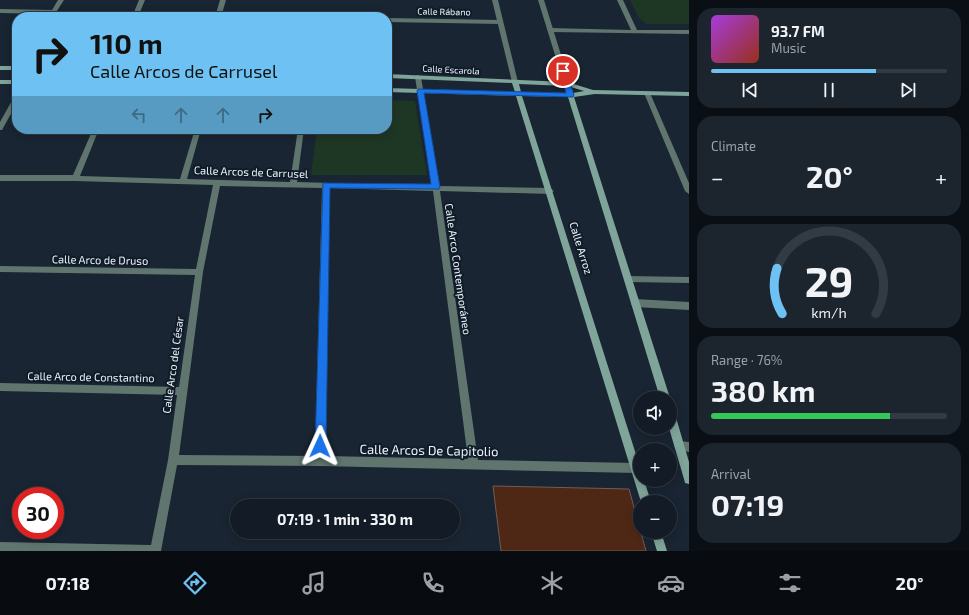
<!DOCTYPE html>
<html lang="en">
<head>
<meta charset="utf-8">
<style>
  :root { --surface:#131c26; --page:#1c252e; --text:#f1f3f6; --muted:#9da1a7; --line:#323a43; --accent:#6ec2f3 }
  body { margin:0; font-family:"Exo 2",sans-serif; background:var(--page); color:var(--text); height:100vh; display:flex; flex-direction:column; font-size:15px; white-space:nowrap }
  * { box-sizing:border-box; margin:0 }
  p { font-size:13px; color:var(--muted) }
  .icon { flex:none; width:22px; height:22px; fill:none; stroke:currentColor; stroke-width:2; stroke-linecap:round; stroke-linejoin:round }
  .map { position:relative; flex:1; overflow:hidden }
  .side { display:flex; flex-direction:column; gap:8px; padding:8px; background:#0a0f15; width:280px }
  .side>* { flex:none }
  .banner { position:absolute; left:12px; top:12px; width:380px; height:122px; border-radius:16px; box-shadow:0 2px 10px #0003,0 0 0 1px var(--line); background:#6ec2f3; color:#111; overflow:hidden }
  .controls { position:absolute; left:633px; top:391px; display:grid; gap:8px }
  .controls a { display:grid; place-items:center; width:44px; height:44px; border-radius:50%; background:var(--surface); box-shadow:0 2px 10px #0003,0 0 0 1px var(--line); font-size:20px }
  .speed { position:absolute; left:12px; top:487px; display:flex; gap:8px; font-size:20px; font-weight:700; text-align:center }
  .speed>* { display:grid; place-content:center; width:52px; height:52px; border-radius:50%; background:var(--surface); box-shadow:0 2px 10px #0003,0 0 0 1px var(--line); line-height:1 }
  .speed .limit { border:6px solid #d22; background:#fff; color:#111 }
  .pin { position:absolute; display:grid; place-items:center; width:34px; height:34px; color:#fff; margin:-17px; border:2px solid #fff; border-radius:50%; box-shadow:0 1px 4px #0007 }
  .me { position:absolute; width:44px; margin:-22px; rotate:1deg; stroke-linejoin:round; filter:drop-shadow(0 0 3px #0008) }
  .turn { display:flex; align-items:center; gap:14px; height:84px; padding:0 12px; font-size:18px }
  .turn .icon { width:52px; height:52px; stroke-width:2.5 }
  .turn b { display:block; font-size:28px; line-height:34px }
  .lanes { display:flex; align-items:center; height:38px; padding:0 12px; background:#0003; justify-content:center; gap:20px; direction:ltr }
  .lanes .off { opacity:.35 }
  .big { font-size:30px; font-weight:700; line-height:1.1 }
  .side .widget { flex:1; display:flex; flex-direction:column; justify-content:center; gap:6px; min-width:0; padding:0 14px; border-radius:16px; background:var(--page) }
  .side .dial { align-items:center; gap:0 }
  .dial svg { height:104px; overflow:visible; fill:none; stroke:var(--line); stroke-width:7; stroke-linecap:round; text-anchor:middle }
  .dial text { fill:var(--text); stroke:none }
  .song { display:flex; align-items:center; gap:12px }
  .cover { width:48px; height:48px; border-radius:6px; background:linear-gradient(135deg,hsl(280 70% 55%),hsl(10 70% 35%)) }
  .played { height:4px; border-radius:2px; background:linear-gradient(90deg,var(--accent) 70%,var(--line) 70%) }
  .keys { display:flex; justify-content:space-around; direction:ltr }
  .heat { display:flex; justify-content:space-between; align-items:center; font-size:22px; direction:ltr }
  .charge { height:6px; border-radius:3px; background:linear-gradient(90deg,#34c759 76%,var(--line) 0) }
  .trip { position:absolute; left:230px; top:499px; width:230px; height:40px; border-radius:20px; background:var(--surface); box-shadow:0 2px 10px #0003,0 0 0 1px var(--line); font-weight:700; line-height:40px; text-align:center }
  .tabs { display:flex; height:64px; justify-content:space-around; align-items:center; background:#080b0f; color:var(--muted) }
  .tabs .icon { width:28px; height:28px }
  .tabs .active { color:var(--accent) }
  .tabs b { font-size:18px; color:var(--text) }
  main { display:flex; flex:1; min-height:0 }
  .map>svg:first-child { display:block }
  .green { fill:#1e3724 }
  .building { fill:#4e2815; stroke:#715d54 }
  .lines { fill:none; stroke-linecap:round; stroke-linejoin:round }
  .minor { fill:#5f756e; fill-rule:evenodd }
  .tertiary { fill:#5f756e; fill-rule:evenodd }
  .secondary { fill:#7fa499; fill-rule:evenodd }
  .route { fill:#1a73e8; stroke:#114b97 }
  .labels { text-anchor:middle; stroke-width:4; stroke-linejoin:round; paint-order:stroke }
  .far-street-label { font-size:9px; fill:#ebf3fc; stroke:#101c28 }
  .street-label { font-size:11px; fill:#ebf3fc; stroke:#101c28 }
  .near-street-label { font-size:13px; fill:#ebf3fc; stroke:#101c28 }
</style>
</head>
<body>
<main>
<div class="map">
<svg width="689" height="551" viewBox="0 0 689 551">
  <rect width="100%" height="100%" fill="#192532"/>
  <path class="green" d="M630 0H689V24H646L638 17Z
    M387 100 415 101 427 175H311L317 129H387Z"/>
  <path class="building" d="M493 486 629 489 646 551H501Z"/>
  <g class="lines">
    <path class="minor" d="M58 0H64L53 17H49L50 14 0 13V9L52 10Z
      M139 0H145L138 17H132Z
      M220 0H226L221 17H215Z
      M617 0H623L637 30H689V34L550 32 547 30 550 28 631 30Z
      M387 18 500 20 503 22 500 24 387 22Z
      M418 75 421 77 439 186 550 188 554 191 550 194 440 191 478 460 636 463 640 464V472L636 473 320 466 177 465 161 551H0V542L151 545 168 460 177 395 0 391V383L179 387 195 275 0 272V266L196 269 213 185 75 181H0V175H73L93 129H99L80 176 180 179 195 129H201L187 179 290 182 298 129H304L297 182 432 186 415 77ZM220 186 322 188 315 456 179 455 203 272ZM329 188 433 191 468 459 325 456Z
      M647 91 650 93 689 183V194L685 191 644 93Z
      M17 95V103L2 130H0V122L14 97Z
      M628 276 689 277V283L628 282 625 281 624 279 625 277Z
      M635 299 689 302V310L635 307 632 306 631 303 632 300Z
      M679 441 689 442V452L676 449 674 446 676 443Z"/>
    <path class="tertiary" d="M492 0H498L518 82 517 83 515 84 512 82Z
      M538 0H544L570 84 569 85H565L564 84Z"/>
    <path class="secondary" d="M0 66H17V70H0Z
      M387 74 567 82 593 90 689 92V96L595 94 574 97 670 398H660L568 97 522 96 640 467V480H644L651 502H641L516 96 387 92V88L515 92 512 83 387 78ZM519 84 565 86 567 93 521 92ZM571 87 584 91 573 93Z
      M0 80H17V84H0Z
      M670 409 673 411 675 414 689 462V484L685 483 684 479 669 428Z
      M651 532H661L667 551H657Z"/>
  </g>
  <path class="route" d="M561 69 566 71 574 95 573 97 424 93 440 187 439 189 330 188 326 446 324 450 320 451 316 450 315 446 323 183 431 184 417 91 418 89 566 93 560 71Z"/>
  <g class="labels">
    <g class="far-street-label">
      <text transform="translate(444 12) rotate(1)" y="3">Calle Rábano</text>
      <text transform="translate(451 70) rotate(3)" y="3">Calle Escarola</text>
    </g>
    <g class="street-label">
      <text transform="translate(251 172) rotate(2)" y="4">Calle Arcos de Carrusel</text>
      <text transform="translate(581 248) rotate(73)" y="4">Calle Arroz</text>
      <text transform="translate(100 260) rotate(1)" y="4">Calle Arco de Druso</text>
      <text transform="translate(458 269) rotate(82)" y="4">Calle Arco Contemporáneo</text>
      <text transform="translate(173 365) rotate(-82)" y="4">Calle Arco del César</text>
      <text transform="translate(91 377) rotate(1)" y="4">Calle Arco de Constantino</text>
    </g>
    <g class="near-street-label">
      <text transform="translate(429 450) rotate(1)" y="5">Calle Arcos De Capitolio</text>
    </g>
  </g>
</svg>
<div class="controls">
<a><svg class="icon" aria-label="sound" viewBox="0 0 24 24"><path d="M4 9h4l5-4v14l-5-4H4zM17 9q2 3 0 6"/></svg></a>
<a>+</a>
<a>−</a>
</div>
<div class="speed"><div class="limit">30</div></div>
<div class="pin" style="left:563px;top:71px;background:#d93025"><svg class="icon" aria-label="arrive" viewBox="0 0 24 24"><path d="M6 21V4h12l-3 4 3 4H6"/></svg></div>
<svg class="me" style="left:320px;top:446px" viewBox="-20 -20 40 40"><path d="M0-17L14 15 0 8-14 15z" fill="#1a73e8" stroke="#fff" stroke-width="4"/></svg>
<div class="trip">07:19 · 1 min · 330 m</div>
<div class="banner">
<div class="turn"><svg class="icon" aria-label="right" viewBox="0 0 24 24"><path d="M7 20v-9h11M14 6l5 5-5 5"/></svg><div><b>110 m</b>Calle Arcos de Carrusel</div></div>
<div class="lanes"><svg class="icon off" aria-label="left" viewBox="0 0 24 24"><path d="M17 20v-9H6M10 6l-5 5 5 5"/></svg><svg class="icon off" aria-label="ahead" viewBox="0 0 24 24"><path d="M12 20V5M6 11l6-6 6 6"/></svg><svg class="icon off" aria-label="ahead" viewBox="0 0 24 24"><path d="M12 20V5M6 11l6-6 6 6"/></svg><svg class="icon" aria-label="right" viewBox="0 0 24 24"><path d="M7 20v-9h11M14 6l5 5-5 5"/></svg></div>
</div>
</div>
<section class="side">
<div class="widget">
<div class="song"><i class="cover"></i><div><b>93.7 FM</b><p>Music</p></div></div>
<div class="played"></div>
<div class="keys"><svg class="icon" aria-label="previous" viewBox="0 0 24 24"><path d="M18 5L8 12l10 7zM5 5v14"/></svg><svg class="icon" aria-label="pause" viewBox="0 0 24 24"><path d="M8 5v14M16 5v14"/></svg><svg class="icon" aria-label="next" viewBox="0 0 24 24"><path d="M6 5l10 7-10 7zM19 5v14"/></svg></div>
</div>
<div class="widget"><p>Climate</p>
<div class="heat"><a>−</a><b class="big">20°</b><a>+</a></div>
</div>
<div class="widget dial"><svg viewBox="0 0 100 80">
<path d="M14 69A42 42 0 1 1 86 69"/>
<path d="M14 69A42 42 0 0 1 10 34" stroke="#6ec2f3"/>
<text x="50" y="56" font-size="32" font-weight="700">29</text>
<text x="50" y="72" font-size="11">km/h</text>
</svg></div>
<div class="widget"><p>Range · 76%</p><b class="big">380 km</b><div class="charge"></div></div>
<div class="widget"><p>Arrival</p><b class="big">07:19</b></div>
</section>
</main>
<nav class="tabs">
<b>07:18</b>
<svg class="icon active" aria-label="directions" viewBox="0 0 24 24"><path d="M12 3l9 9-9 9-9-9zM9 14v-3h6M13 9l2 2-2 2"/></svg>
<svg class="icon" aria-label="music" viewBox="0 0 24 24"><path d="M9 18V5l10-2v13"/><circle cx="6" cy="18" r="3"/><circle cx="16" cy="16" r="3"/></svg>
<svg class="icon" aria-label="phone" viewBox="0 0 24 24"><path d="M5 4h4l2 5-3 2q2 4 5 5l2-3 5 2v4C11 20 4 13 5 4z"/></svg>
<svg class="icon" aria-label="climate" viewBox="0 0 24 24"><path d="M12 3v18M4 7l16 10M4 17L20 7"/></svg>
<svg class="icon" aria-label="car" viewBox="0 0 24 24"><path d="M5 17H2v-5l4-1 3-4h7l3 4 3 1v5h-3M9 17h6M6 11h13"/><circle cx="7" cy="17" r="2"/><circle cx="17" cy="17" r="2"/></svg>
<svg class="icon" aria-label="filters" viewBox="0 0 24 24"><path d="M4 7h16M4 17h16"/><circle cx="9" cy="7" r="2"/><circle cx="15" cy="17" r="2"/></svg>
<b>20°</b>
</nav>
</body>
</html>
